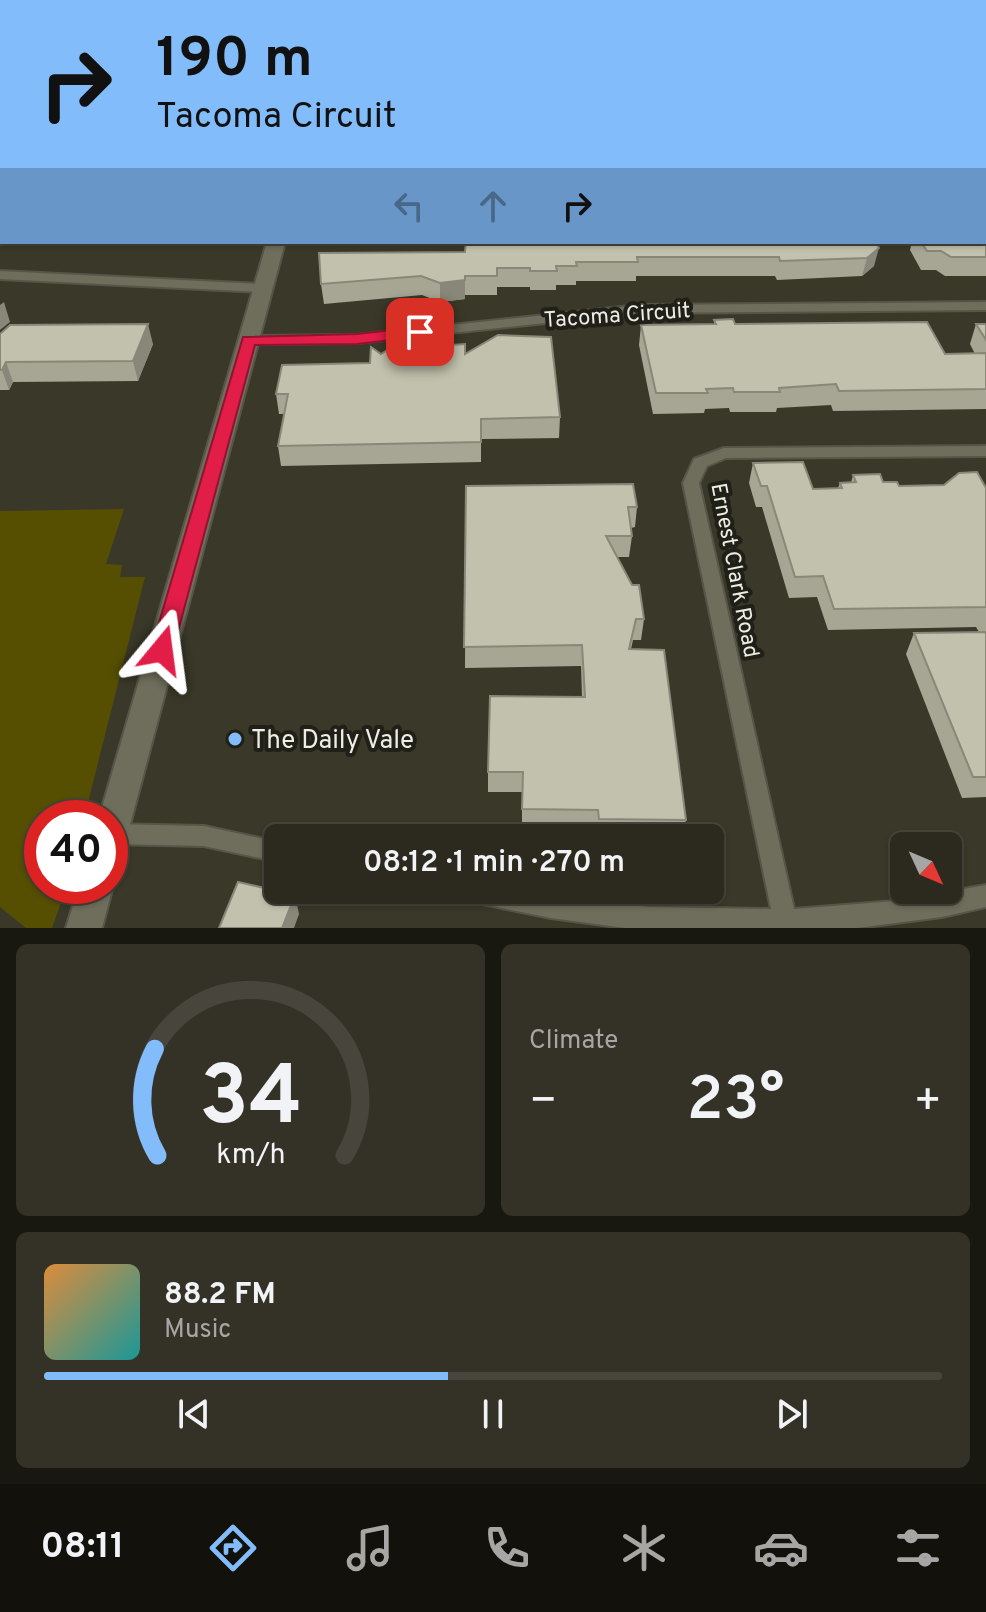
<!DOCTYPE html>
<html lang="en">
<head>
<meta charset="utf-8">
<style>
  :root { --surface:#2c2a1e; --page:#343227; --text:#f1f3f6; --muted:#a6a7a4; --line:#48463c; --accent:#82bcfa }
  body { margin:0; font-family:Overpass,sans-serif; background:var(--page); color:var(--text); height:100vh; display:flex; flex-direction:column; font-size:30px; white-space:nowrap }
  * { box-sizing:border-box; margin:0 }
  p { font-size:26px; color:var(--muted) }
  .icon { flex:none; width:44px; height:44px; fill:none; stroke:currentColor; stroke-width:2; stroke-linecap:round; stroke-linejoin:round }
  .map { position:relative; height:928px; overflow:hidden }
  .panel { display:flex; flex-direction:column; gap:16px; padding:16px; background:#181710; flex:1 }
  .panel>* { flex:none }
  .hud { position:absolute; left:0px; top:0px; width:986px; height:244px; box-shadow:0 2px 6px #0004,0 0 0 2px var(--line); background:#82bcfa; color:#111; overflow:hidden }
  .needle { width:52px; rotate:134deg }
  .fabs { position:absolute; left:890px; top:832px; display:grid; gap:16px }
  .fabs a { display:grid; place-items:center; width:72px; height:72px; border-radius:12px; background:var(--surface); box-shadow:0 2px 6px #0004,0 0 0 2px var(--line); font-size:40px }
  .speed { position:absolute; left:24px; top:800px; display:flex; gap:16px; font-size:40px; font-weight:700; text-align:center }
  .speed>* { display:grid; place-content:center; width:104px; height:104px; border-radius:50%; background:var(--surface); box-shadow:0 2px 6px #0004,0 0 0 2px var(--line); line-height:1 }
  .speed .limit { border:12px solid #d22; background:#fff; color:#111 }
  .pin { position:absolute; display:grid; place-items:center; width:68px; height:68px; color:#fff; margin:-34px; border-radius:16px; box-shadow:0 4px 12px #0006 }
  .me { position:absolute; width:88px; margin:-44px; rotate:16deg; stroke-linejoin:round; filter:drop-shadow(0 0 6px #0008) }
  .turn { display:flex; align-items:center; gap:28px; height:168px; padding:0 24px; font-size:36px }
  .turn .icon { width:104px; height:104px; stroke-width:2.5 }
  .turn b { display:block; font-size:56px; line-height:68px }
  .lanes { display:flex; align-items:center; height:76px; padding:0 24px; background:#0003; justify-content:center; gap:40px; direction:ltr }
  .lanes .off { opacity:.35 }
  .big { font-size:60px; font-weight:600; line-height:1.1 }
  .panel .card { flex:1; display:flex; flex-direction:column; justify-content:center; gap:12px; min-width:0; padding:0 28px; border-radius:12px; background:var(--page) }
  .panel .dial { align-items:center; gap:0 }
  .dial svg { height:208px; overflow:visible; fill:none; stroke:var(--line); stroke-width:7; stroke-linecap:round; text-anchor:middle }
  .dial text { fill:var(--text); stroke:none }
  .song { display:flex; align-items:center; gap:24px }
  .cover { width:96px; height:96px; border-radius:12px; background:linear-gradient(135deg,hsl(30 70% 55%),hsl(180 70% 35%)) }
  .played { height:8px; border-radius:4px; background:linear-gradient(90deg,var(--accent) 45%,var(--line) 45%) }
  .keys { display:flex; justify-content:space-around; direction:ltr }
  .heat { display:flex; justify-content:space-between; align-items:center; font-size:44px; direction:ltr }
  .panel .tiles { flex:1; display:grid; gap:16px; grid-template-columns:1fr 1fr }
  .card:last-child { grid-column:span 2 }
  .trip { position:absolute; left:264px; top:824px; width:460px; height:80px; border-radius:12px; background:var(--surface); box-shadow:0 2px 6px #0004,0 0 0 2px var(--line); font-weight:600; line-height:80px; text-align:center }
  .dock { display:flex; height:128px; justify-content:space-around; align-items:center; background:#12110c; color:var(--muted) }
  .dock .icon { width:56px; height:56px }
  .dock .on { color:var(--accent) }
  .dock b { font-size:36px; color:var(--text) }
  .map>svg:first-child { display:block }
  .green { fill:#564f02 }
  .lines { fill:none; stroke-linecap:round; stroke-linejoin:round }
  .street-casing { stroke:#565548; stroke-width:4 }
  .secondary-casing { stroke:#565548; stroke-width:4 }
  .street { fill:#6f6e5c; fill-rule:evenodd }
  .secondary { fill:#6f6e5c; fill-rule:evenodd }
  .wall { fill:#a7a695 }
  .shaded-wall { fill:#888779 }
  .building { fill:#c2c1ad; stroke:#888779; stroke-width:2 }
  .route { fill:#e11d48; stroke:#92132f; stroke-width:2 }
  .poi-dot { fill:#82bcfa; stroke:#201f18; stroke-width:3 }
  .labels { text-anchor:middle; stroke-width:8; stroke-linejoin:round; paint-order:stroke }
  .street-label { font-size:22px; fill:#edede3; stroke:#201f18 }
  .near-poi-label { font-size:26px; fill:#edede3; stroke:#201f18; text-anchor:start }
</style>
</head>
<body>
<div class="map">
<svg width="986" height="928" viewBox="0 0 986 928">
  <rect width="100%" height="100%" fill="#3a3828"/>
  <path class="green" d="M124 509 106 564 122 565 120 577H145L84 818H42V886H67L52 928H26L0 907V511Z"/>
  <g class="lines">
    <defs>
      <path id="street" d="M760 0H777L779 2H762Z
        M984 38 986 39V45L984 44Z
        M984 170H986V177H984Z
        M0 271 262 284 269 288 262 292 0 279Z
        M986 302V310L641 313 357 343 249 344 242 340 249 336 357 335 641 305Z
        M986 446V456L726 458 707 466 699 483 794 909 895 901 986 885V907L942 917 857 928H625L551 918 453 898 449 890H520L587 901 650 907 771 909 683 483 694 459 724 448Z
        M110 824 204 826 278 842V862L204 846 111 844Z"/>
      <path id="secondary" d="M520 0H534L519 2Z
        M267 242H285L127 836 122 847 110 851V818H99Z
        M110 878 113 886 102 928H66L79 886H110Z"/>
    </defs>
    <use href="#street" class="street-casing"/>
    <use href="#secondary" class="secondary-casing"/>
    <use href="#street" class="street"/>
    <use href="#secondary" class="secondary"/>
  </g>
  <path class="wall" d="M0 0H111L110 2H2V19H0Z
    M918 0H986V25H984V2H918Z
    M984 50H986V135L984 137Z
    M986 231V276H945L936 270H921L910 250 912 242H984Z
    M876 242 874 266 862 276 777 280 775 276H636V281H576V285H556V290H530V287H497V295H465V299L440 302 422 295 324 304 321 284 465 252Z
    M714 320 735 324 945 354H975L970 344 976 324H986V409L833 411 831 405 777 408 776 412H730L729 408 705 409 704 413 653 414 639 345 641 325 714 324Z
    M0 334 153 344 138 381 13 382 9 390H0Z
    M381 354H466L560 417 559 438 481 439V462L281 466 278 446 284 414H279L276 394 370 363Z
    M753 463 813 489 838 488 840 483H851L853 475 899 486 986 488V797L962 798 906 654 914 633 979 632 976 627 828 630 817 597 789 598 762 507H756L749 483Z
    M466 486 637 507 635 527 631 528 632 536 629 557H617L644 619 641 640H633L631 649 686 820 682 838H596V830H522V792H488V772L582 697 581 666 465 668Z"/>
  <path class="shaded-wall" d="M460 0H484L480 2H457Z
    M2 28V46L0 48V29Z
    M2 180V203L0 204V182Z
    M879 248 874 266 862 276 867 258Z
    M465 280V299L440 302V283Z
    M4 302 10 322 0 330V305Z
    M148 324 153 344 138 381 133 361Z
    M6 362 13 382 9 390 2 370Z
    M295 895 299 914 294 928H282Z"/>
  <path class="building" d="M0 0H81L80 2H2V4H0Z
    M146 0H460L457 2H142Z
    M546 0H566L576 2H542Z
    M949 0H986V9H984V2H957Z
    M984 50H986V121H984Z
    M2 67V94H0V68Z
    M2 95V180L0 182V97Z
    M984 231H986V257H951L941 251H927L921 242H984Z
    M466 242H876L879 248 867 258 780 261 779 257H637L638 262H576L577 266H556L557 271H530V268H497V276H465V280L440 283 421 276 321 284 319 253 465 252Z
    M733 319 735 324 927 322 945 354 986 353V389L839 391 836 384 779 388 780 392H734L733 388 706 389 708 393H656L641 325 716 324 714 320Z
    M148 324 133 361 6 362 2 370H0V334L10 325Z
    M976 324H986V340Z
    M498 335 551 337 560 417 481 419V442L278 446 288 394H276L282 365 370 363 371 347 381 354 389 349 465 344V354Z
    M803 462 813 489 842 488 840 483 856 482 853 475 880 474 883 482H897L899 486 944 485 959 473 977 472 986 488V607L834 609 823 576 795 577 767 486H761L753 463Z
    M633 484 637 507H628L632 536H606L632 585H639L644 619H636L629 649 664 650 686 820 599 819 598 810 522 809 523 772H488L490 696 585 697 582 645 464 647 466 486Z
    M986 632V777H973L914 633Z
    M238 882 295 895 282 928H219Z"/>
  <path class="route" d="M420 327 426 329V336L357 344 255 345 173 650 170 656H155L151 650 243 337 357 334Z"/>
  <circle class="poi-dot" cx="235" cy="739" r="8"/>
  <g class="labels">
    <g class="street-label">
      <text transform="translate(617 314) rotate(-4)" y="8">Tacoma Circuit</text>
      <text transform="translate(736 570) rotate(79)" y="8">Ernest Clark Road</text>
    </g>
    <g class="near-poi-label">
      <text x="251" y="748">The Daily Vale</text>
    </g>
  </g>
</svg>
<div class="fabs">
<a><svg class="needle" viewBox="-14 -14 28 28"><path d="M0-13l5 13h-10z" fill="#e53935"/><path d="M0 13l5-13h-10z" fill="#a6a7a4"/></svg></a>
</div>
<div class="speed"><div class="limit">40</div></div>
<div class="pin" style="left:420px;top:332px;background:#d93025"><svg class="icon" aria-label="arrive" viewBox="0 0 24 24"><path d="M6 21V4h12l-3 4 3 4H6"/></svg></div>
<svg class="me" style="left:162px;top:650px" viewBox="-20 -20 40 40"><path d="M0-17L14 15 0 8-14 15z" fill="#e11d48" stroke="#fff" stroke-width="4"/></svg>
<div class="trip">08:12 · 1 min · 270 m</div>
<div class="hud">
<div class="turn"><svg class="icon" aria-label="right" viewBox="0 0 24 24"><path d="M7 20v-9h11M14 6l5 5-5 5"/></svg><div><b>190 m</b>Tacoma Circuit</div></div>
<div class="lanes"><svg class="icon off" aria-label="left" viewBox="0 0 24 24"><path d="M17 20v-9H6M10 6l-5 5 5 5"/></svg><svg class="icon off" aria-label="ahead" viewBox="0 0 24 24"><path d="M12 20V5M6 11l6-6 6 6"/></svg><svg class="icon" aria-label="right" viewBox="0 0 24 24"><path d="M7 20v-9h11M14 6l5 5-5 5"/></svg></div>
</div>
</div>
<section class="panel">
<div class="tiles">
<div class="card dial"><svg viewBox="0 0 100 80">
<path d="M14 69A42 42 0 1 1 86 69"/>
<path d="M14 69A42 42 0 0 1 13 28" stroke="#82bcfa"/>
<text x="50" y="56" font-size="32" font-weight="700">34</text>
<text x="50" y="72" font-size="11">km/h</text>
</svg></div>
<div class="card"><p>Climate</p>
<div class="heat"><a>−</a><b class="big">23°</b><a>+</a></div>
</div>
<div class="card">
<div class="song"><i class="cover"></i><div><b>88.2 FM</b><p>Music</p></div></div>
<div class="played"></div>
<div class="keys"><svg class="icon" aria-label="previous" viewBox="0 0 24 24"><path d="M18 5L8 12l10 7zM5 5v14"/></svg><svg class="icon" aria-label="pause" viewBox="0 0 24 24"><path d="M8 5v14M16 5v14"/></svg><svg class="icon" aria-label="next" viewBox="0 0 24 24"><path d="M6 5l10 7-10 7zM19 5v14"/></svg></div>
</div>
</div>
</section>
<nav class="dock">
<b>08:11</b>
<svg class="icon on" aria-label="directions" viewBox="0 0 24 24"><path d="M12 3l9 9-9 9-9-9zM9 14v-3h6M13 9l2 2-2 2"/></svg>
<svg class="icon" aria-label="music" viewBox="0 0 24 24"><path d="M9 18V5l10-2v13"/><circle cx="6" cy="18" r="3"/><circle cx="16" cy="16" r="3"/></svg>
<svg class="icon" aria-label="phone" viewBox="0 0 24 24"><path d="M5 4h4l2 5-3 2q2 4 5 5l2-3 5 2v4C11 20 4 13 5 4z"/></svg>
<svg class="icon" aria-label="climate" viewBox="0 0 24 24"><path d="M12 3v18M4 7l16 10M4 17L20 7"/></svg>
<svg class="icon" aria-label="car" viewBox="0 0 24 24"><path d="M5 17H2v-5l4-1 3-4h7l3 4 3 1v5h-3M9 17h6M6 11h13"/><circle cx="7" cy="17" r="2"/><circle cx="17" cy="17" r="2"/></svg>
<svg class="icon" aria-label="filters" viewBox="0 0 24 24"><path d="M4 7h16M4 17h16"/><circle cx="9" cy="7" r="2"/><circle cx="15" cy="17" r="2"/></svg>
</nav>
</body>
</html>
